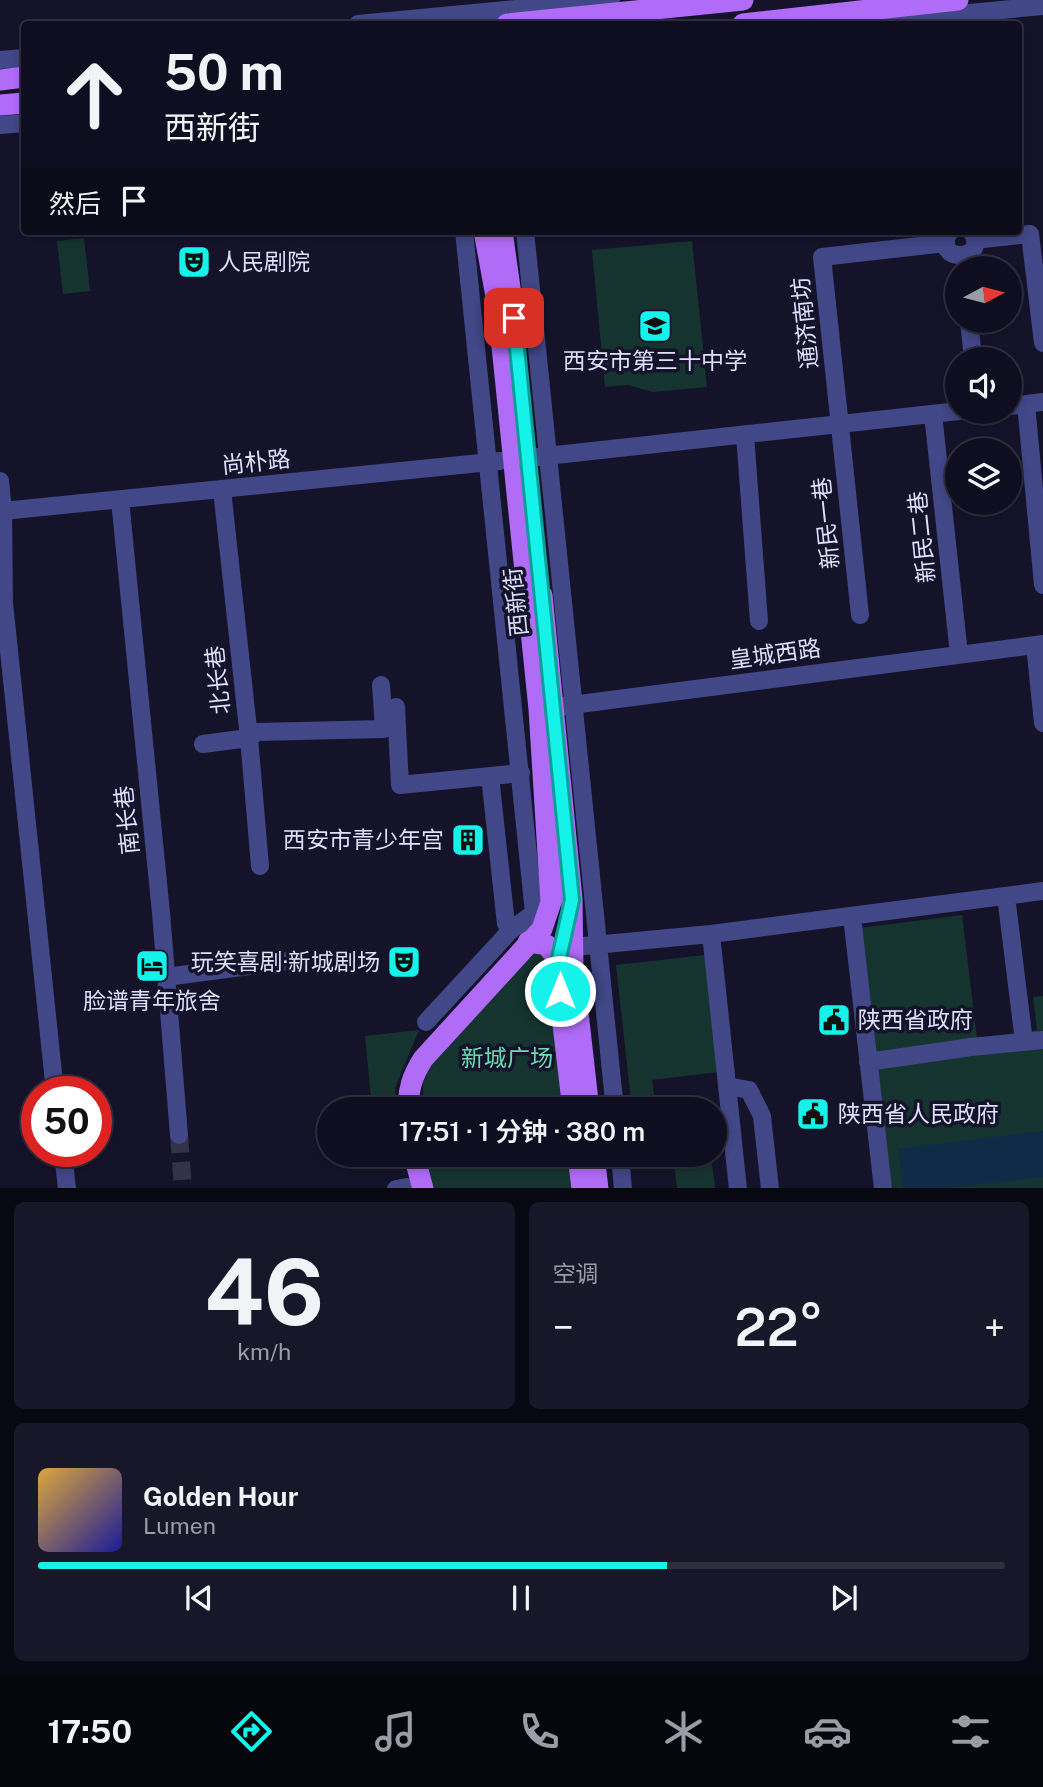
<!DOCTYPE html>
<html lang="zh">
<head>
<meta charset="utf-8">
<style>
  :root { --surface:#0f0e20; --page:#181729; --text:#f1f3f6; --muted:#9b9ca5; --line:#2f2e3e; --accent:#15f2ea }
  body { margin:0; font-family:"Public Sans","Noto Sans SC",sans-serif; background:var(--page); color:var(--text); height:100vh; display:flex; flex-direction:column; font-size:26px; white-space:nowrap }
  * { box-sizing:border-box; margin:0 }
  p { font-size:23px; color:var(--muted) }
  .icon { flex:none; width:38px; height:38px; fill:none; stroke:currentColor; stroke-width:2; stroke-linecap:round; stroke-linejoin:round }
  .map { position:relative; height:1188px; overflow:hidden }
  .panel { display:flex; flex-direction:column; gap:14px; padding:14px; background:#080812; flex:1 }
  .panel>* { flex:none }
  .top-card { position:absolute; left:21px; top:21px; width:1001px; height:214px; border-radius:7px; box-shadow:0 4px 10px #0003,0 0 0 2px var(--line); background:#0f0e20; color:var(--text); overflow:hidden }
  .needle { width:46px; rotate:83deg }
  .controls { position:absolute; left:945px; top:256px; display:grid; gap:14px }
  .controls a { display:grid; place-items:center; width:77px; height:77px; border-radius:50%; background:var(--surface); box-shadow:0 4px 10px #0003,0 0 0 2px var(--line); font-size:35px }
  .speed { position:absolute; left:21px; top:1076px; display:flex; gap:14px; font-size:35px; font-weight:700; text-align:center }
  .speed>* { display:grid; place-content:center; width:91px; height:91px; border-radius:50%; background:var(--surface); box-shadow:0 4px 10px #0003,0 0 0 2px var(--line); line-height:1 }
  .speed .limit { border:10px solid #d22; background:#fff; color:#111 }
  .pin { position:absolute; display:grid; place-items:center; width:60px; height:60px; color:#fff; margin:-30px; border-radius:14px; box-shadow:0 4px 10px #0006 }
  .me { position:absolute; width:77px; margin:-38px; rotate:0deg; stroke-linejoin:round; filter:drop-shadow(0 0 5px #0008) }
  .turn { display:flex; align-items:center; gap:24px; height:147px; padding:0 28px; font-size:32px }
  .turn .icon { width:91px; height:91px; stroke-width:2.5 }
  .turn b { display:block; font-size:49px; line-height:60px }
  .then { display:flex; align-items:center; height:66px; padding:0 28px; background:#0003; gap:14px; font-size:26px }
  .big { font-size:52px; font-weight:600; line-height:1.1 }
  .panel .tile { flex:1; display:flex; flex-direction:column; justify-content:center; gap:10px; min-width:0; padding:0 24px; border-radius:10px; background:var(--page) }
  .panel .dial { align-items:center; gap:0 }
  .dial b { font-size:91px; line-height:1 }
  .song { display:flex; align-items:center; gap:21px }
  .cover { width:84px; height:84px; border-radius:10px; background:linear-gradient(135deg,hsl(40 70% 55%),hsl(240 70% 35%)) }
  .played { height:7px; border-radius:4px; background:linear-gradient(90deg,var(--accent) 65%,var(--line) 65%) }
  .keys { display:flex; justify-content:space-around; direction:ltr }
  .heat { display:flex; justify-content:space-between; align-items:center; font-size:38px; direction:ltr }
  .panel .tiles { flex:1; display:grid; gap:14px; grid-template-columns:1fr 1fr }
  .tile:last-child { grid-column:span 2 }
  .trip { position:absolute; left:317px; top:1097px; width:410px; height:70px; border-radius:35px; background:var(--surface); box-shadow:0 4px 10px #0003,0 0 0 2px var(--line); font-weight:600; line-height:70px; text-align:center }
  .tabs { display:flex; height:112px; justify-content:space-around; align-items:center; background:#06060d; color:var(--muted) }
  .tabs .icon { width:49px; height:49px }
  .tabs .current { color:var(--accent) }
  .tabs b { font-size:32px; color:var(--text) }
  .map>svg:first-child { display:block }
  .green { fill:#16342f }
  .water { fill:#0e2b48 }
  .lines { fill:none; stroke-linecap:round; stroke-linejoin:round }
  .minor-tunnel { stroke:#32324a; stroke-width:18; stroke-dasharray:18 9; stroke-linecap:butt }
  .minor { stroke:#414787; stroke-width:18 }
  .major { stroke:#b06bf7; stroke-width:21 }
  .route-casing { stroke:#0e9d98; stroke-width:18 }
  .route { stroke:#15f2ea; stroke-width:12 }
  .labels { text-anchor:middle; stroke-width:7; stroke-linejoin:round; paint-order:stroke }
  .poi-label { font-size:23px; fill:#dedffd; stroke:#14132a; text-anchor:start }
  .street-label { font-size:23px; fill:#dedffd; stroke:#14132a }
  .park-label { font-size:23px; fill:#6cdbb0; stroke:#14132a }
</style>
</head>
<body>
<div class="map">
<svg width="1043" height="1189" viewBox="0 0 1043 1189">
  <rect width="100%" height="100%" fill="#14132a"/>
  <path class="green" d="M84 238 90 291 63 294 57 241Z
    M692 241 707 387 653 392 628 385 605 387 592 250Z
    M962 915 977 1038 1037 1030 1033 997 1043 996V1188H891L859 928Z
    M546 948 565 1109H423V1083L429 1068 534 949Z
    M705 955 719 1072 652 1080 656 1109H632L616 965Z
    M419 1030 395 1088 397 1109H372L365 1036Z
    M427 1155H570L574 1188H431Z
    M711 1155 715 1188H677L673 1156Z"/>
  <path class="water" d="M1043 1131V1177L947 1188H903L898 1149Z"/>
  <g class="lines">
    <path class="minor-tunnel" d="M179 1135 183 1189"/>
    <path class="minor" d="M358 24 611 0
      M853 24 1043 6
      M0 60 24 58
      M0 125 24 123
      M464 231 534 913 528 942
      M525 231 615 1110
      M950 231C929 264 992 262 971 231
      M975 240 1030 234 1043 343
      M969 320 973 359
      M1026 404 1043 585
      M1010 406 1043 402
      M933 414 959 654
      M745 435 759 621
      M528 458 959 411
      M0 481 3 511 4 603 55 1092
      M222 490 249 738 260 866
      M120 500 161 913 179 1135
      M3 511 500 461
      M860 615 822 257 946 243
      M1035 645 1043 723
      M564 706 1043 644
      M396 707 400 785 521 773
      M203 744 249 738 257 732 384 729 381 685
      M490 776 506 924
      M1006 896 1024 1042
      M852 916 883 1189
      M711 934 738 1189
      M573 947 711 934 1043 891
      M166 977 288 961
      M426 1022 511 930 534 913
      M868 1062 971 1047 1043 1040
      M727 1086 749 1090 762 1116 770 1189
      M63 1152 67 1189
      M620 1155 623 1189
      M396 1189 407 1187"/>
    <path class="major" d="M507 24 743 0
      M743 24 958 0
      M0 80 24 77
      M0 105 24 103
      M502 231 514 316
      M542 595 572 899 573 968 589 1110
      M528 942 547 945 555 956 573 1110
      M409 1110C407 1090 413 1075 423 1059L542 929 551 902 539 709 498 307 484 231
      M414 1155 423 1189
      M578 1155 582 1189
      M594 1155 598 1189"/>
  </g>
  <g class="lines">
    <defs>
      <path id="route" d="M514 318 572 900 557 967 560 991"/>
    </defs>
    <use href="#route" class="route-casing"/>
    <use href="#route" class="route"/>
  </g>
  <defs>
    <symbol id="theatre-square" viewBox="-11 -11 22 22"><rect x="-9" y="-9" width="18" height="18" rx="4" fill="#15f2ea" stroke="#14132a"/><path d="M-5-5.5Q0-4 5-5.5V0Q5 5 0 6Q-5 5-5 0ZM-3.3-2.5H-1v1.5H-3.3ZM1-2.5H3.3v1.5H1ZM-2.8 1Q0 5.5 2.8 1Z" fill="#111"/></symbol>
    <symbol id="school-square" viewBox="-11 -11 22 22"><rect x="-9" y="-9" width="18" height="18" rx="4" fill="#15f2ea" stroke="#14132a"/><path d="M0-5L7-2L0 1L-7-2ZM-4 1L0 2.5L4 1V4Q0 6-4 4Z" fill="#111"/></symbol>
    <symbol id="building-square" viewBox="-11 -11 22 22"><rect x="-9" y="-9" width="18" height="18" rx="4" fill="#15f2ea" stroke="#14132a"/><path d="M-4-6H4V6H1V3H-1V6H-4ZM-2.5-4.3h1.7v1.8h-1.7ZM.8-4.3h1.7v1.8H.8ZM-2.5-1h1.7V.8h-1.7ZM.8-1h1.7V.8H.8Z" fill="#111"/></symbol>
    <symbol id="hotel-square" viewBox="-11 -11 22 22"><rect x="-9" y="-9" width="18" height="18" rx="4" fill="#15f2ea" stroke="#14132a"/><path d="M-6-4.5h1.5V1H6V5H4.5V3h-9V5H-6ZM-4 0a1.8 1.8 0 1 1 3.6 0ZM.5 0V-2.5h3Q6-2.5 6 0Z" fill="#111"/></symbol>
    <symbol id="civic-square" viewBox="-11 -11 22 22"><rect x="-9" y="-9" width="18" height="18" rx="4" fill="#15f2ea" stroke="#14132a"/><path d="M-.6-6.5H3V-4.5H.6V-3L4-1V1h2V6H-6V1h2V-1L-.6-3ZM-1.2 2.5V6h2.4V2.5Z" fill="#111"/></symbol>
  </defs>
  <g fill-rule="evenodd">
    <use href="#theatre-square" x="175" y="243" width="38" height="38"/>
    <use href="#school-square" x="636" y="307" width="38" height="38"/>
    <use href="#building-square" x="449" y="821" width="38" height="38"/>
    <use href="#theatre-square" x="385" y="943" width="38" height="38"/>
    <use href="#hotel-square" x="133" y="947" width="38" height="38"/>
    <use href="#civic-square" x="815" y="1001" width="38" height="38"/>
    <use href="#civic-square" x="794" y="1095" width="38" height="38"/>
  </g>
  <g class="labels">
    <g class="poi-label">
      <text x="218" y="270">人民剧院</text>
      <text x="655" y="369" text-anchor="middle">西安市第三十中学</text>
      <text x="444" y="848" text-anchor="end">西安市青少年宫</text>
      <text x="380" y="970" text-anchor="end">玩笑喜剧·新城剧场</text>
      <text x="152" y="1009" text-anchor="middle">脸谱青年旅舍</text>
      <text x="858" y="1028">陕西省政府</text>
      <text x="838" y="1122">陕西省人民政府</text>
    </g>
    <g class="street-label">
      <text transform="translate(805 323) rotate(-96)" y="8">通济南坊</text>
      <text transform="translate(256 462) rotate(-6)" y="8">尚朴路</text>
      <text transform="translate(826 523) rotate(-96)" y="8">新民一巷</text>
      <text transform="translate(922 537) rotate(-96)" y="8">新民二巷</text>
      <text transform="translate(516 602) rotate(-96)" y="8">西新街</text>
      <text transform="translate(775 654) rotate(-8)" y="8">皇城西路</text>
      <text transform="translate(218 680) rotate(-96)" y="8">北长巷</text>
      <text transform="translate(127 820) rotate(-96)" y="8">南长巷</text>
    </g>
    <g class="park-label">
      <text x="507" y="1066">新城广场</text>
    </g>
  </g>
</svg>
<div class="controls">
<a><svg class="needle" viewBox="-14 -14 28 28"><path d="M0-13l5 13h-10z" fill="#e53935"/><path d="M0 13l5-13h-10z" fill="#9b9ca5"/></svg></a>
<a><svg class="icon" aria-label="sound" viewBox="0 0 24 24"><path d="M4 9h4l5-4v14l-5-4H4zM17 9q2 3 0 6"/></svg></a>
<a><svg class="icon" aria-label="layers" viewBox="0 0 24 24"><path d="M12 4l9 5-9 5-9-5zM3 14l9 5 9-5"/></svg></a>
</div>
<div class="speed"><div class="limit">50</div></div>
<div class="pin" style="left:514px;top:318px;background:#d93025"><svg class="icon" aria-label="arrive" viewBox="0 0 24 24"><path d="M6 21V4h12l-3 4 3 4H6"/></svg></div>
<svg class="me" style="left:560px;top:991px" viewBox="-20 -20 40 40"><circle r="17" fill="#15f2ea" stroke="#fff" stroke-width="3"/><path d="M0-11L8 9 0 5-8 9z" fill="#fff"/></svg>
<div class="trip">17:51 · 1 分钟 · 380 m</div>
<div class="top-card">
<div class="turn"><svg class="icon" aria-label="ahead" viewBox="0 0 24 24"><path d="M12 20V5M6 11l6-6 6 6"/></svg><div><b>50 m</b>西新街</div></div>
<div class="then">然后<svg class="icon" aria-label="arrive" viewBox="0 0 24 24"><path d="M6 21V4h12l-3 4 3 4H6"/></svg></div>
</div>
</div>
<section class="panel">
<div class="tiles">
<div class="tile dial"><b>46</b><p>km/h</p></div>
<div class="tile"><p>空调</p>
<div class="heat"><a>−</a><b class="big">22°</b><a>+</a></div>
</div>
<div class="tile">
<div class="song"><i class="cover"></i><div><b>Golden Hour</b><p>Lumen</p></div></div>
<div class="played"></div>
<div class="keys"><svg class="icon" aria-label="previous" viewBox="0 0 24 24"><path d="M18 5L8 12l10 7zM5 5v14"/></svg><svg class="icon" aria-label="pause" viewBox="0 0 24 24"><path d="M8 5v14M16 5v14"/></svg><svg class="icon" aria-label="next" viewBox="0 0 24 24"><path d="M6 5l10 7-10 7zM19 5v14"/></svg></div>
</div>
</div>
</section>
<nav class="tabs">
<b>17:50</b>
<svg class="icon current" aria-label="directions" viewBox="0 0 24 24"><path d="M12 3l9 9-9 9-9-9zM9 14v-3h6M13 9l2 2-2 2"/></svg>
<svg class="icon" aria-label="music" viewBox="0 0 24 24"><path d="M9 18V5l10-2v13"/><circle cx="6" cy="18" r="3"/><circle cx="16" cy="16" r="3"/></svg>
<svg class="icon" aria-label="phone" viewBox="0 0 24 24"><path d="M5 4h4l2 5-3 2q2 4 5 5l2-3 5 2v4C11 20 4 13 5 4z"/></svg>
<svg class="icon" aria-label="climate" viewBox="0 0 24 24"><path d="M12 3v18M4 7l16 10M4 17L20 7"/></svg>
<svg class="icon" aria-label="car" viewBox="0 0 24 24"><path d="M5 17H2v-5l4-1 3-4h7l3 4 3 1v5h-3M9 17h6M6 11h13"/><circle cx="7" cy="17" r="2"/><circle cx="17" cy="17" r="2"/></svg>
<svg class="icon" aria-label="filters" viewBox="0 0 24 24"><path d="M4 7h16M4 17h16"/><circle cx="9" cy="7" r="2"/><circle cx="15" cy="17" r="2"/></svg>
</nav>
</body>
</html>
